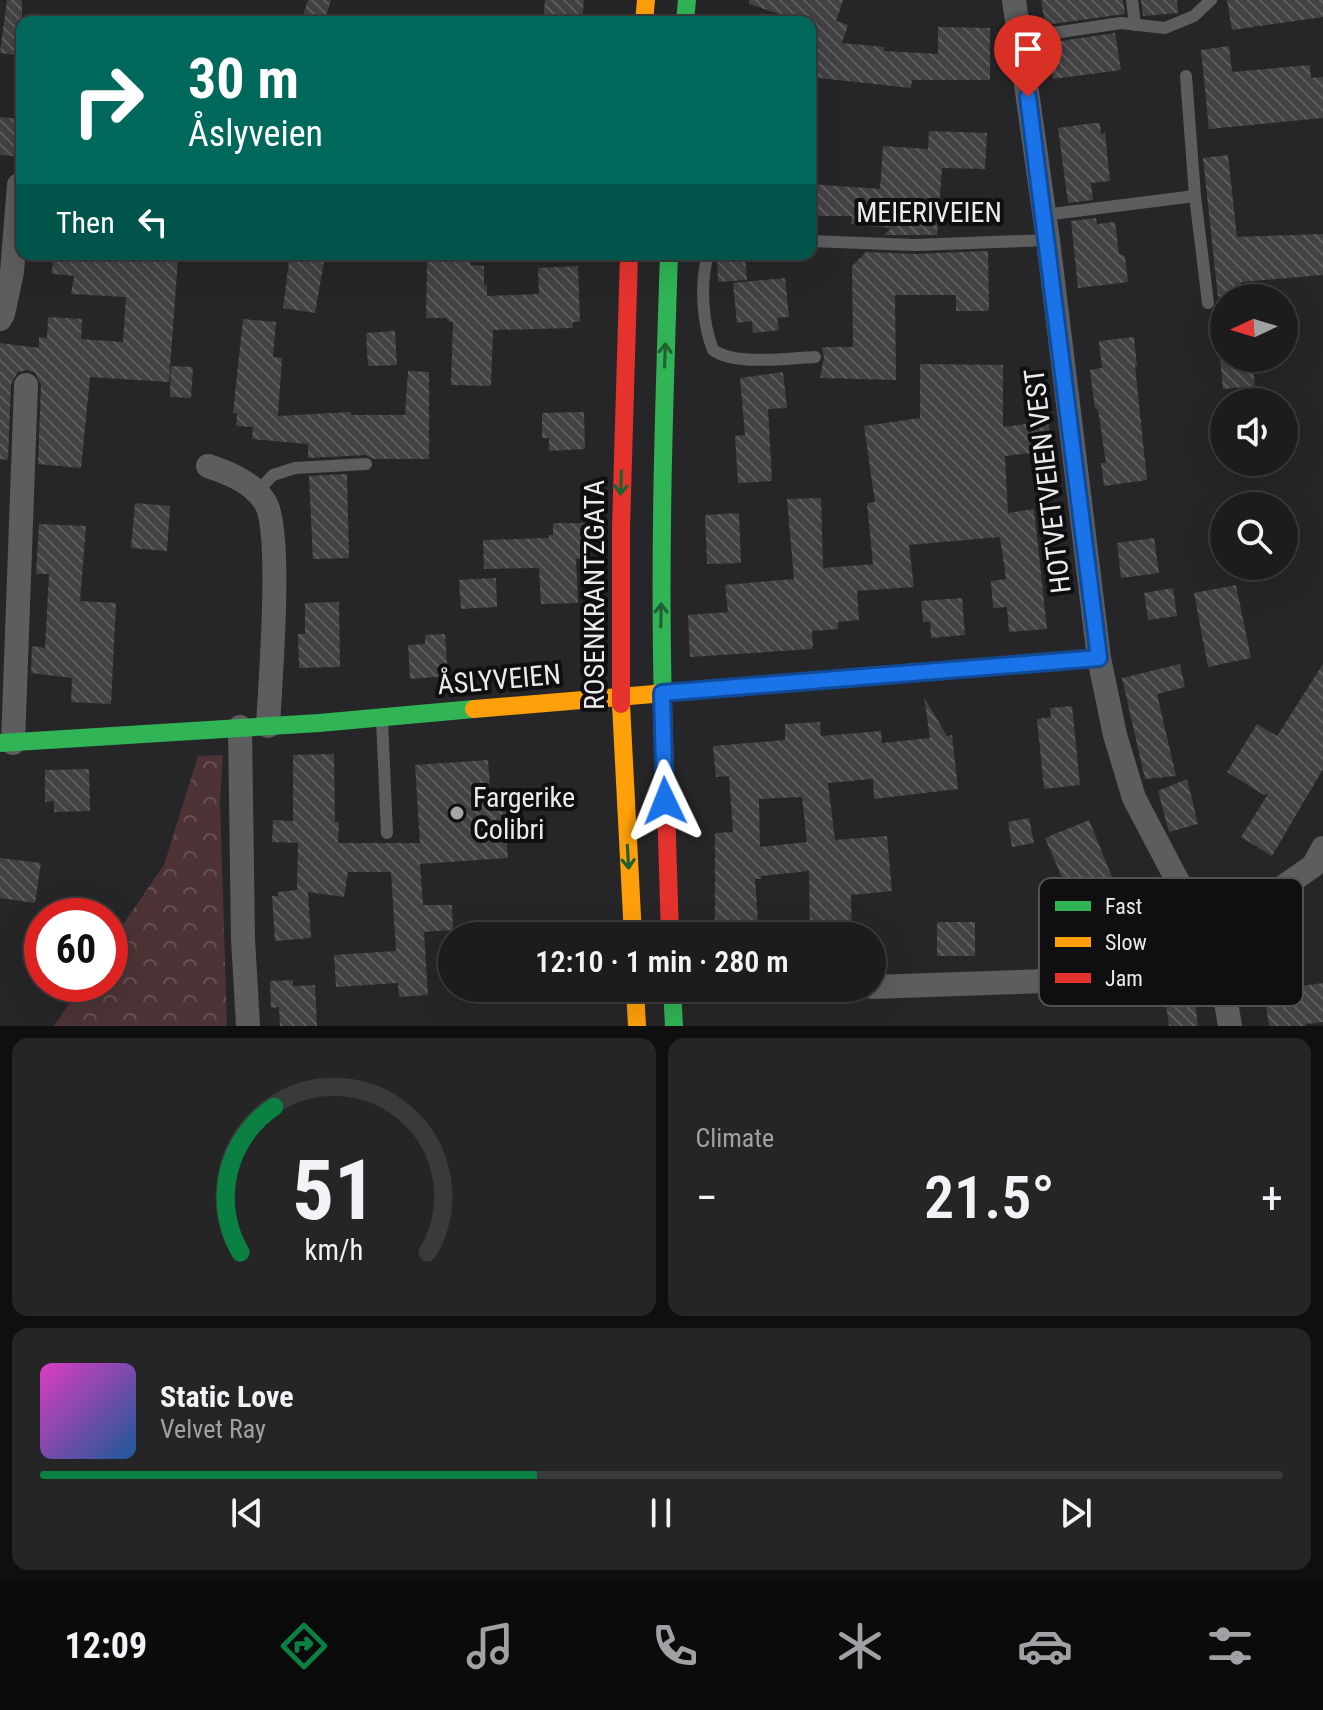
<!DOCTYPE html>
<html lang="en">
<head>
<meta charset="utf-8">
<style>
  :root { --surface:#1c1c1d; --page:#252526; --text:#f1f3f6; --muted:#a0a1a4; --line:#3a3a3b; --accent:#0b8043 }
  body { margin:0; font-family:"Roboto Condensed",sans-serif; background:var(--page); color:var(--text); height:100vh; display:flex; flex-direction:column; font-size:30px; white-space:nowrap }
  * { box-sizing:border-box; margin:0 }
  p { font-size:26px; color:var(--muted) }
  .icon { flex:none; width:44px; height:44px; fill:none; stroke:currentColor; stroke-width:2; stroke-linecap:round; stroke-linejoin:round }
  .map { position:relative; height:1026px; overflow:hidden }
  .panel { display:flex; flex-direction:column; gap:12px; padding:12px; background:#0f0f10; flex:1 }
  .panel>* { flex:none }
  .guide { position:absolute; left:16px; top:16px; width:800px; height:244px; border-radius:16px; box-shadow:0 8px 32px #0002,0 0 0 2px var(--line); background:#00695c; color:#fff; overflow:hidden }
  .needle { width:52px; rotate:266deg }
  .fabs { position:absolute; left:1210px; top:284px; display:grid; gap:16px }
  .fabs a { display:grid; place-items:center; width:88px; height:88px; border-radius:50%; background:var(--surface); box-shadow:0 8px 32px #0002,0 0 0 2px var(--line); font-size:40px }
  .speed { position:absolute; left:24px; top:898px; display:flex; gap:16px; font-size:40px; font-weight:700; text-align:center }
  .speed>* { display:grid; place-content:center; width:104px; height:104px; border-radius:50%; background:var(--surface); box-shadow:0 8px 32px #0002,0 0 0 2px var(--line); line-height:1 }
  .speed .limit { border:12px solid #d22; background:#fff; color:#111 }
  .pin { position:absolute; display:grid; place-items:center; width:68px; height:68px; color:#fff; margin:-82px -34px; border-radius:50% 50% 50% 0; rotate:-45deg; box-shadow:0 0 8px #0007 }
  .pin .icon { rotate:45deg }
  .me { position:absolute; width:88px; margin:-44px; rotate:358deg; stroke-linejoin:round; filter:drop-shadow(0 0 6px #0008) }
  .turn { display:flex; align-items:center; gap:28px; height:168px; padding:0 40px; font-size:36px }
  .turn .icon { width:104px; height:104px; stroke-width:2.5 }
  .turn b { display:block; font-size:56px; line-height:68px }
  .then { display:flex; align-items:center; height:76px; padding:0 40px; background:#0003; gap:16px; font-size:30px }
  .big { font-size:60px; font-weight:600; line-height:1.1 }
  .panel .tile { flex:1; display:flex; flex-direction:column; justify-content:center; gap:12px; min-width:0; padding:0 28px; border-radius:16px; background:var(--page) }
  .panel .dial { align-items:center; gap:0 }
  .dial svg { height:208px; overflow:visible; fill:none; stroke:var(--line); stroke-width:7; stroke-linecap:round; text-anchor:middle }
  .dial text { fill:var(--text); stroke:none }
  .song { display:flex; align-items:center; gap:24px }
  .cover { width:96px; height:96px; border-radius:12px; background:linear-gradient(135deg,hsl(310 70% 55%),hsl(210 70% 35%)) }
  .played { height:8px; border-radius:4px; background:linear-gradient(90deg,var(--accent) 40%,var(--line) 40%) }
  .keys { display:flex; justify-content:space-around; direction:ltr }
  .heat { display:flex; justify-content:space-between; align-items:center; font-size:44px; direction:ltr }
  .panel .tiles { flex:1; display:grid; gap:12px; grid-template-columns:1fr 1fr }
  .tile:last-child { grid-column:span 2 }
  .trip { position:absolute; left:438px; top:922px; width:448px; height:80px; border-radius:40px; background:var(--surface); box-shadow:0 8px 32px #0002,0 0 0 2px var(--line); font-weight:600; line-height:80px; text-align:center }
  .tab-bar { display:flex; height:128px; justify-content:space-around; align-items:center; background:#0b0b0c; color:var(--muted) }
  .tab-bar .icon { width:56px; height:56px }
  .tab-bar .active { color:var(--accent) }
  .tab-bar b { font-size:36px; color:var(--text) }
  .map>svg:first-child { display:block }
  .forest { fill:url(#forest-crowns) }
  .building { fill:url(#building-back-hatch); fill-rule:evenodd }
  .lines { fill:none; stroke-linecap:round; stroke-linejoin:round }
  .lane { stroke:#5d5c5e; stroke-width:12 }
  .street { stroke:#5d5c5e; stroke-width:24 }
  .fast { stroke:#30b455; stroke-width:18 }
  .slow { stroke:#ff9f0a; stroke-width:18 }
  .jam { stroke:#e5322d; stroke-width:18 }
  .oneway { stroke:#206132 }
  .route-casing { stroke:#114b97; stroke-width:20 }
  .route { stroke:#1a73e8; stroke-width:14 }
  .poi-dot { fill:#a7a5a8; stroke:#0f0e10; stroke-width:3 }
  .labels { text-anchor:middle; stroke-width:8; stroke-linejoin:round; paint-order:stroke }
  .street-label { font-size:28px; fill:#eceaed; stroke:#0f0e10 }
  .poi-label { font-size:28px; fill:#eceaed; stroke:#0f0e10; text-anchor:start }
  .key { fill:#0f0e10; stroke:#515052; stroke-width:2 }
  .key-label { font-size:22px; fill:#eceaed }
</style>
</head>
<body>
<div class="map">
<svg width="1323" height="1026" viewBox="0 0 1323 1026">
  <defs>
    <pattern id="forest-crowns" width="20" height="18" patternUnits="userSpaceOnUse" patternTransform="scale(2)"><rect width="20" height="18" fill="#4d3335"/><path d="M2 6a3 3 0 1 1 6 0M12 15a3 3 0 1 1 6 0" fill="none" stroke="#675153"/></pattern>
    <pattern id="building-back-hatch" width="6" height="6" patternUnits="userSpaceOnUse" patternTransform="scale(2)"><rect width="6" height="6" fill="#434143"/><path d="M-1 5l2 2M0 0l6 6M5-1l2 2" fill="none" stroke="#5e5d5e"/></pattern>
  </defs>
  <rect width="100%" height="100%" fill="#262527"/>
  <path class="forest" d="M223 755 220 801 227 1026H54L82 984H110V943L164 865 198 756Z"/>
  <path class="building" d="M7 0H22V56L0 53Z
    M308 0H331L324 22H301Z
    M545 0H584L582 22H543Z
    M749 0H843L836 21 848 25 842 43 884 47V51L938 54V27L990 28V80H912L911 88 810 77V22H803L749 4Z
    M1041 0H1123L1125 14 1045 25Z
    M1141 0H1177L1178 13 1143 16Z
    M1227 0H1323V17L1232 30Z
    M1115 33 1121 70 1053 79 1047 43Z
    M1229 46 1232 72 1310 65 1311 78 1323 77V118L1209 129 1201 50Z
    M0 117 22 119V157L0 155Z
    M1093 123H1100L1101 134 1105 133 1110 181 1091 183 1093 200 1068 203 1058 128Z
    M929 131 987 133 985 169 942 168 937 235H884L891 228 851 224 852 216H810V184L880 189 883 146 928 149Z
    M1228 155 1237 237 1323 234V275L1241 282 1243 294 1218 297 1203 158Z
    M1096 218 1097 224 1115 222 1119 254 1125 256 1128 282 1078 288 1071 221Z
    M988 251 989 311H956V295H895L896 380 820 378 824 357 822 347H853L852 266 866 252 915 254Z
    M53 254H175L174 259H178L169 382 90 377 81 468 38 464 41 385 35 373 27 370 18 372 11 384 8 460 0 459V343L39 348V337L47 338 48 317 82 319 81 339 123 342 126 297 71 294 74 276 52 274Z
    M290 254 325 256 315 313 283 308Z
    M717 254H745L747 280 718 282Z
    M427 261 471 262V265L484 266V285H487V296L539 294 538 268 578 266 580 322H573V328L493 330 491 386 451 385 453 322 448 321 447 318H426Z
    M785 278 789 317 777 318 779 330 753 333 752 321 737 323 733 283Z
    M243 319 276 322 273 357 282 358 278 416 351 412V415H405L408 371 429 372V459H374L366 455 308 458V444L252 439 253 427 236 426 237 413H233Z
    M395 331 397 365 368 366 366 333Z
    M1134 337 1137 366H1135L1147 480 1104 486 1101 463H1106L1098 409H1095L1090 370 1102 368 1099 341Z
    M1220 358H1252L1255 386 1223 389Z
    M920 364 1003 365V427L1048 421 1052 451 1005 456 1008 513 1034 509 1047 629 1009 632 1007 607 993 608 991 581 1006 579 1000 537 909 545 914 587 857 591 859 620 838 622V629L812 631 813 649 690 657 688 615 728 612 725 585 794 579 787 499 821 498 823 568 873 564 867 503 875 502 864 426 920 418Z
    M171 366 193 367 191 398 170 397Z
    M783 372 787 408 768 409 772 481 738 483 735 436 745 435 740 378Z
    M584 412 585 449 549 451V438H542V413Z
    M347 474 349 558 313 559 309 476Z
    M135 503 170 506 167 551 131 548Z
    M739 513 741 563 707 564 705 515Z
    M553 523H585L586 559H576L578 603 541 604 539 568 484 569 483 540 549 538V535H553Z
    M39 524 86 526 80 601 116 603 111 704 71 702 72 678 31 673 32 646 45 648 49 574H36Z
    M1154 538 1159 573 1121 578 1117 543Z
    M496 578 497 607 461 609 459 580Z
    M1236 585 1251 658 1208 667 1194 593Z
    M1173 588 1177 616 1148 620 1144 593Z
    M962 598 965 635 931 638 930 622H923L921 601Z
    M339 602 340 667 299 668 298 634H305V603Z
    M445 634 448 676 410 679 408 645 425 644V635Z
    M1180 664 1185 687 1157 694 1176 776 1145 779 1122 678Z
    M1323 664V769L1272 856 1241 837 1268 794 1264 795 1227 772 1257 724 1277 736Z
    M924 697 947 736 952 735 958 789 874 799 873 779 828 783 835 840 887 836 892 891 851 895 852 936H810L809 871 761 876V879H755L759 936H715V833L733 832 729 776 716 777 713 746 785 740V724L820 722 821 736 881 731 882 743 930 738ZM802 797 807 842 760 847 759 799Z
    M1072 706 1080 785 1044 789 1037 719 1051 717 1050 708Z
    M334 754 335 822H339L338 843H420L415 765 488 760 491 799 511 797 513 818 505 819 508 858 420 864 423 905H452L453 930 424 932 428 995 399 997 398 983 336 987 334 955 396 951 391 872H348L344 897 308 892 311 938 275 941 272 896H278V892L297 890 298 843 272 842 273 820 293 821V755Z
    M89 769 90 811 54 812V801L45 802V770Z
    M1187 779 1198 824 1169 832 1158 791Z
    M1029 818 1034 843 1012 847 1008 822Z
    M1089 820 1112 877 1069 894 1045 838Z
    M0 858 41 863 35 903 0 898Z
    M937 922H975V956H937Z
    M293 980V986L315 985 317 1026H280L279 1007 271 1008 270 981Z
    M1323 983V1022L1306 1024V1026H1269L1264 991Z
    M1195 1000 1198 1026H1169L1166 1003Z"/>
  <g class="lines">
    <path class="lane" d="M1132 0 1135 25
      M1020 38 1121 23 1165 28 1194 16 1211 0
      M1186 76 1195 196 1208 303
      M1044 215 1195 196
      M810 241 915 245 1048 240
      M708 254C700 283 702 322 713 350 736 366 787 358 815 357
      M256 493 273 475 295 468 366 464
      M382 720 387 833"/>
    <path class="street" d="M1014 0 1048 240 1099 658 1115 735 1134 798 1206 935 1221 972 1230 1026
      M0 319 3 314 12 272 19 185
      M208 466C229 473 252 482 265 502 283 530 270 684 268 726
      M240 727 243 939 248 1026
      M13 743 26 385
      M1206 935 1251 909 1313 866 1323 848
      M872 987 1192 976 1221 972
      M672 992 837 988"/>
    <path class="fast" d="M685 22 687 0
      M869 676 1099 658
      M663 705C659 554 664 404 669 254
      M0 743 319 723 474 709
      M672 988 674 1026"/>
    <path class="slow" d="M644 22 646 0
      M621 704 633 936
      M474 709 869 676
      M635 988 637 1026"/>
    <path class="jam" d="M621 704V528L629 254
      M663 705 670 936"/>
  </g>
  <defs><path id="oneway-shaft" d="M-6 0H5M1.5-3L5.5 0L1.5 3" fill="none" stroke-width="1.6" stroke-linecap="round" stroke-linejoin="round" transform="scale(2)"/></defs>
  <g class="oneway">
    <use href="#oneway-shaft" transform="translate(665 355) rotate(-88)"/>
    <use href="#oneway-shaft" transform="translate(621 483) rotate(92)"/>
    <use href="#oneway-shaft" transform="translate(661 615) rotate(-89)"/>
    <use href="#oneway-shaft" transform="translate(628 857) rotate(87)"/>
  </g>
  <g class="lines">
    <defs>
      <path id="route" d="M665 801 662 693 1099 658 1028 97"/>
    </defs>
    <use href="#route" class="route-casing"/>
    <use href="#route" class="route"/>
  </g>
  <circle class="poi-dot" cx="457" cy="813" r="8"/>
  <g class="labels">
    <g class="street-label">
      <text x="929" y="222">MEIERIVEIEN</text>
      <text transform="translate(1047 481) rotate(-97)" y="10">HOTVETVEIEN VEST</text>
      <text transform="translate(594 595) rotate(-90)" y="10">ROSENKRANTZGATA</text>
      <text transform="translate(499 679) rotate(-5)" y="10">ÅSLYVEIEN</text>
    </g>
    <g class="poi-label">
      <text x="473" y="807">Fargerike<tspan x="473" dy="32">Colibri</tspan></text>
    </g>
  </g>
  <rect x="1039" y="878" width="264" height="128" rx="12" class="key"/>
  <rect x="1055" y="901" width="36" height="10" fill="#30b455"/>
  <rect x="1055" y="937" width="36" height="10" fill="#ff9f0a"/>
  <rect x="1055" y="973" width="36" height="10" fill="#e5322d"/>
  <g class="key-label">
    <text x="1105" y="914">Fast</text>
    <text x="1105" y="950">Slow</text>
    <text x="1105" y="986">Jam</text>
  </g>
</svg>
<div class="fabs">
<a><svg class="needle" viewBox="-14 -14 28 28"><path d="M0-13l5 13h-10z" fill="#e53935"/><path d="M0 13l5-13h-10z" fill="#a0a1a4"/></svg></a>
<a><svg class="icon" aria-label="sound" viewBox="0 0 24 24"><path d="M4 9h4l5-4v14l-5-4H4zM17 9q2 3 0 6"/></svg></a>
<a><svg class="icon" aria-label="search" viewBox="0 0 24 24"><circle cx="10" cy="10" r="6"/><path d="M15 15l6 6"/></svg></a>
</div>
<div class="speed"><div class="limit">60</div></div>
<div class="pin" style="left:1028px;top:97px;background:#d93025"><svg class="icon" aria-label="arrive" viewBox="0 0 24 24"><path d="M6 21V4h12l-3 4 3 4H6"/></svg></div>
<svg class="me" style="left:665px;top:801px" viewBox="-20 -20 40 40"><path d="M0-17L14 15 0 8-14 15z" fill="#1a73e8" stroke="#fff" stroke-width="4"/></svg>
<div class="trip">12:10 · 1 min · 280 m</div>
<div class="guide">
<div class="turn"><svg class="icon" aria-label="right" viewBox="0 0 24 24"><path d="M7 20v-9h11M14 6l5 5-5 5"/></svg><div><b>30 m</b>Åslyveien</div></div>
<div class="then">Then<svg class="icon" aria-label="left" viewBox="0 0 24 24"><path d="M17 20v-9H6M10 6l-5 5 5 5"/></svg></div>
</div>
</div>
<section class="panel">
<div class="tiles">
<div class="tile dial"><svg viewBox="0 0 100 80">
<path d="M14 69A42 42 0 1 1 86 69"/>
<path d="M14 69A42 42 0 0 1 27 13" stroke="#0b8043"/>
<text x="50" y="56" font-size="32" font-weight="700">51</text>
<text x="50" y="72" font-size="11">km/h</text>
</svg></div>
<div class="tile"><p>Climate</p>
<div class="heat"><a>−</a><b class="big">21.5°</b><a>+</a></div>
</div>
<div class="tile">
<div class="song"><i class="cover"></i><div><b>Static Love</b><p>Velvet Ray</p></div></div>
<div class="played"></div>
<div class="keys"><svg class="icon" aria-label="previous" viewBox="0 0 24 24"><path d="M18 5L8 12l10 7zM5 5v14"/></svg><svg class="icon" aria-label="pause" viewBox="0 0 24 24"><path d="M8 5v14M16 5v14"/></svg><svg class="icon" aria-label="next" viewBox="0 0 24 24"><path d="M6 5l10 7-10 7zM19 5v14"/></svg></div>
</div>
</div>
</section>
<nav class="tab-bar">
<b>12:09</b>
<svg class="icon active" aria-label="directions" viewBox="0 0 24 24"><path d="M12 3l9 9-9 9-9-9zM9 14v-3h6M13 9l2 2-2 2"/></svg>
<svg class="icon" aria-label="music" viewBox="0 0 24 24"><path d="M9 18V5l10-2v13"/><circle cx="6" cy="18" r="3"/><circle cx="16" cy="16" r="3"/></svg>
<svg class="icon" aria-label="phone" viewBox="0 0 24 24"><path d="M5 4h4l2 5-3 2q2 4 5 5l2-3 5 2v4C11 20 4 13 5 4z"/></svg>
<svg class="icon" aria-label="climate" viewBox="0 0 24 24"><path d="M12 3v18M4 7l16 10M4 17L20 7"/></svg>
<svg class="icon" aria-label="car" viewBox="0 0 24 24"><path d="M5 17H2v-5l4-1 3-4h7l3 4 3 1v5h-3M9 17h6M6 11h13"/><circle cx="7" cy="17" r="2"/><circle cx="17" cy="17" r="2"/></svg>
<svg class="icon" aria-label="filters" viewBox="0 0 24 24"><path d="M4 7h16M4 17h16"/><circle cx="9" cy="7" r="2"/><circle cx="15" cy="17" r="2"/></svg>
</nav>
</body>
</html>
